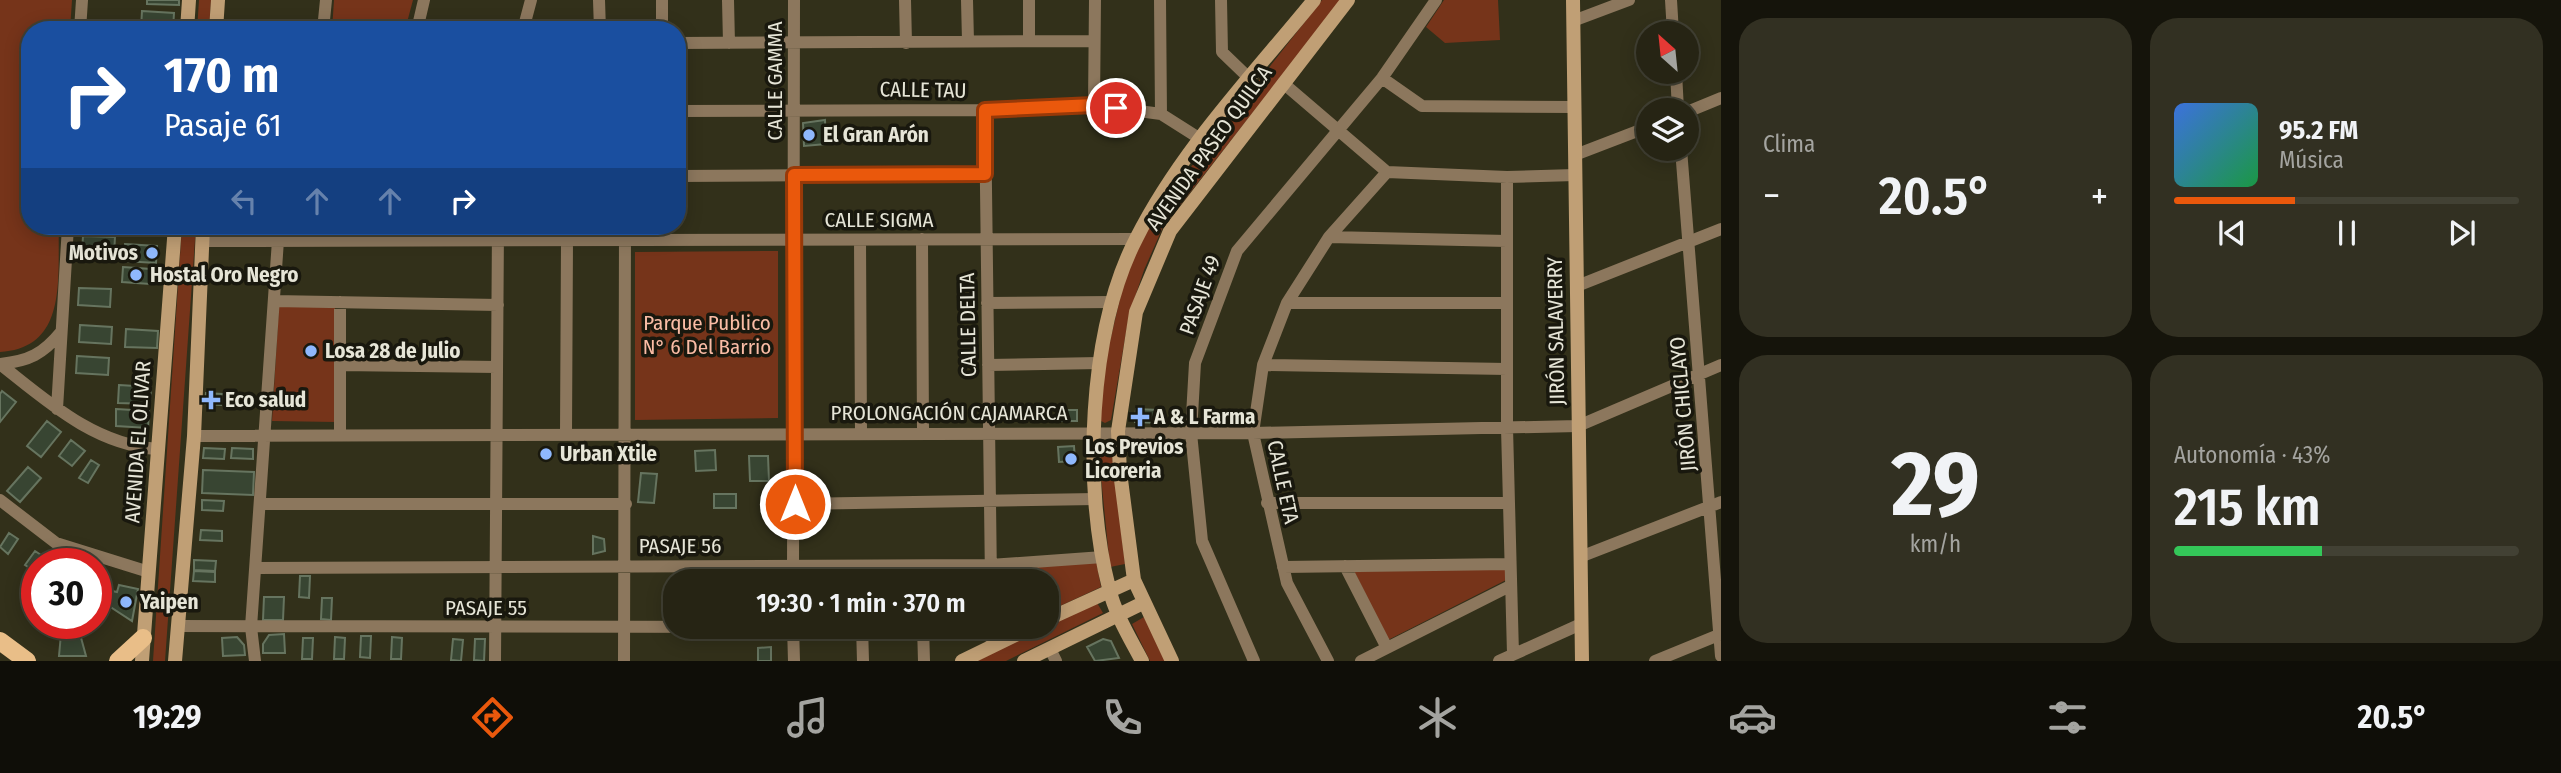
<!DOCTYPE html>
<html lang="es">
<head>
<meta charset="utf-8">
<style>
  :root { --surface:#262414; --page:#323022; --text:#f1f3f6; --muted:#a4a4a0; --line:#424134; --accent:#ea580c }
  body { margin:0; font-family:"Fira Sans Condensed",sans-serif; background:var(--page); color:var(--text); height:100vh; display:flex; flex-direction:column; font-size:26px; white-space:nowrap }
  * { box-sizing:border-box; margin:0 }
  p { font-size:23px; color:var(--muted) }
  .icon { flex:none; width:38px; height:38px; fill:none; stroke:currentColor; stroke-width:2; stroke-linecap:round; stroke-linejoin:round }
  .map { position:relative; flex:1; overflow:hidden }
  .side { display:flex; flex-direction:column; gap:18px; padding:18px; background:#15140b; width:840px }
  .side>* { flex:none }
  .top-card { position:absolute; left:21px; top:21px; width:665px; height:214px; border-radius:28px; box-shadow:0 4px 18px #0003,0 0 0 2px var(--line); background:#1a4fa0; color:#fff; overflow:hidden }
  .needle { width:46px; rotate:333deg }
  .buttons { position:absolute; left:1636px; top:21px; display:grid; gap:14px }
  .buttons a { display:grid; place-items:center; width:63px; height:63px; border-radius:50%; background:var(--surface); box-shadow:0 4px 18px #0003,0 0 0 2px var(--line); font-size:35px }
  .speed { position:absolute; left:21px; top:548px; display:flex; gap:14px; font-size:35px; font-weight:700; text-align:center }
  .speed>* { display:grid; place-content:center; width:91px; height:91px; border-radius:50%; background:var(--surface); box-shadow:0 4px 18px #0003,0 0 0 2px var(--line); line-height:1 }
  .speed .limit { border:10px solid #d22; background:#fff; color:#111 }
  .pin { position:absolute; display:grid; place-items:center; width:60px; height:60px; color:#fff; margin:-30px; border:4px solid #fff; border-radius:50%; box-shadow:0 2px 7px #0007 }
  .me { position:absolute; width:77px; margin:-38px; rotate:0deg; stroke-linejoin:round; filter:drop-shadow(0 0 5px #0008) }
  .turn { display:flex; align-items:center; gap:24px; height:147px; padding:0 28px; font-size:32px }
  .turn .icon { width:91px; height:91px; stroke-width:2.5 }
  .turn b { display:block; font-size:49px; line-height:60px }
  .lanes { display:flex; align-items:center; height:66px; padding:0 28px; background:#0003; justify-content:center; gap:35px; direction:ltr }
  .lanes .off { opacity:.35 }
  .big { font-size:52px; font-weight:600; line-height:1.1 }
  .side .widget { flex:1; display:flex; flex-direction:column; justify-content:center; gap:10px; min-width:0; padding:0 24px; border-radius:28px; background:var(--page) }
  .side .dial { align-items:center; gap:0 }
  .dial b { font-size:91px; line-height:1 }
  .song { display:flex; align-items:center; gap:21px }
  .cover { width:84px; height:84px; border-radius:10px; background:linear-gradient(135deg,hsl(220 70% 55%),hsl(140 70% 35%)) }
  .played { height:7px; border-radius:4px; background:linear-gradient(90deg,var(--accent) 35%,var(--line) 35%) }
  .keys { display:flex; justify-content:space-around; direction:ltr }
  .heat { display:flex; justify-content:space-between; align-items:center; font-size:38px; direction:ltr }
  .charge { height:10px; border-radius:5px; background:linear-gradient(90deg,#34c759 43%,var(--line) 0) }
  .side .tiles { flex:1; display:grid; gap:18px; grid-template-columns:repeat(2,1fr) }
  .trip { position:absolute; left:663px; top:569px; width:396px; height:70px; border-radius:28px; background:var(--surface); box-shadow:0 4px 18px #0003,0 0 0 2px var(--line); font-weight:600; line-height:70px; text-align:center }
  .dock { display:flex; height:112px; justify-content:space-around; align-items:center; background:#0f0e08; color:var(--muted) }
  .dock .icon { width:49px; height:49px }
  .dock .current { color:var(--accent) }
  .dock b { font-size:32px; color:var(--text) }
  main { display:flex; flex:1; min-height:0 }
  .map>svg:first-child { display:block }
  .green { fill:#76341a }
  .building { fill:#384532; stroke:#66745f; stroke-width:2 }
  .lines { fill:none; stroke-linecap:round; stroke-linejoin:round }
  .street { stroke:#8c775d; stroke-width:12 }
  .secondary { stroke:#c09f75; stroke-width:14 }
  .primary { stroke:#e9be88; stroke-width:18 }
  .route-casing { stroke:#983908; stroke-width:18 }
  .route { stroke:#ea580c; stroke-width:12 }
  .poi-dot { fill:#8fb8fd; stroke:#19180e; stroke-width:2.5 }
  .labels { text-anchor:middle; stroke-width:7; stroke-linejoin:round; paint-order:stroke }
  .street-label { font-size:21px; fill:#e6e5d7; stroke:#19180e }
  .poi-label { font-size:21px; font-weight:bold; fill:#e6e5d7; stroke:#19180e; text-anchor:start }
  .park-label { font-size:21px; fill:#fabca5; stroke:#19180e }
</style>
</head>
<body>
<main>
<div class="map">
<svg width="1721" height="661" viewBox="0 0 1721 661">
  <rect width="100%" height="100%" fill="#32301a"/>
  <path class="green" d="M0 0H72L70 30H30V226H59C57 276 69 348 0 352Z
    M199 0H211L209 30H197Z
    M334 0H413L405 30H332Z
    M1322 0H1341L1163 227 1144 270 1129 315 1111 420 1105 423 1099 420 1107 354 1126 273 1148 227 1173 190Z
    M1444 0H1498L1500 40 1445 43 1426 27Z
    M182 226H196L165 661H153Z
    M778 251V418L635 420V252Z
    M279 306H335L336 422 272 421Z
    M1111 446 1125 564 1110 567 1098 447Z
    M1096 560 1101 587 1047 612 1046 581H995V566Z
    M1353 569H1505L1506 580 1388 640Z
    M1096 601 1103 613 1006 661H977Z
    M1144 617 1166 661H1150L1132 624Z"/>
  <path class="building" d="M147 0H179V5L147 4Z
    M142 11 174 13 173 30 141 29Z
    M825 120 826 144 804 146 803 123Z
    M83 236 115 237 114 255 82 253Z
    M125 244 157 246 156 263 124 261Z
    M123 267 151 269 150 284 122 282Z
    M79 288 111 289 110 307 78 305Z
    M80 325 112 327 111 344 79 342Z
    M126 329 158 331 157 348 125 347Z
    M77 356 109 358 108 375 76 373Z
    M119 385 151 387 150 404 118 403Z
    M2 391 16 402 0 422V394Z
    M206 393 222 394 221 405 205 404Z
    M116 409 149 411 148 428 116 426Z
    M1136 409 1158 410V423L1135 422Z
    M1058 410H1077V421H1058Z
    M47 421 61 432 41 457 27 446Z
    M71 440 85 451 72 466 59 456Z
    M1074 446 1075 461 1059 462 1058 447Z
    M204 448 225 449 224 459 203 458Z
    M232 448 253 449V459L231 458Z
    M715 450 716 470 696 471 695 451Z
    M749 456H768L769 481H750Z
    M91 460 99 465 88 483 79 478Z
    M28 467 41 478 20 502 7 491Z
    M203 470 254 472 253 495 202 493Z
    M641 473 657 474 654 503 638 502Z
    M714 494H736V508H714Z
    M202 500 224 501 223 511 202 510Z
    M201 530 222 531V541L200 540Z
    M9 533 18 539 8 554 0 547Z
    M593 536 604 539 605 551 593 554Z
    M35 551 44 557 34 571 25 565Z
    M194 560 216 561 215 571 194 570Z
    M194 571 215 572V582L193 581Z
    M300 576H310L309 598 299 597Z
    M119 585 138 589 132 621 109 606 112 591 117 592Z
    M264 597H284L283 620H263Z
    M322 598H332L331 620 321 619Z
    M62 623H77L86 656H59Z
    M284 634 285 653H263V644L269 635Z
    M361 636H371L370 658 360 657Z
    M237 637 244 645 245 655 223 656 222 638Z
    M335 637 345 638 344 659H334Z
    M392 637 402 638 401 659H391Z
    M303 638H313L312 659H302Z
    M453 639 463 640 461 661 451 660Z
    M475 639H485L484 661 474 660Z
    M1103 639 1111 641 1119 658 1095 661 1087 647Z
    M771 647V661H758V648Z"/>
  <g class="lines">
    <path class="street" d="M599 0 600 30
      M662 0V30
      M728 0 729 43
      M905 0 906 43
      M967 0 968 41
      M1160 0 1161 114
      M1221 0 1222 52 1250 79
      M1671 0 1673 33
      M1573 21 1629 0
      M80 30 82 0
      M323 30 326 0
      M417 30 424 0
      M523 30 531 0
      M1029 40V0
      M677 43 1094 41
      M1676 72 1678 110
      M1382 78 1422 106 1574 107
      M1283 83 1387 172 1507 177 1575 175
      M1094 105 1095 0
      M985 110 991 581
      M677 111 985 110 1094 105 1161 114 1202 140
      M1687 112 1721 98
      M1681 149 1721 656
      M1575 155 1648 127
      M677 176 985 174
      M1507 177V428L1513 654
      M1329 237 1507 241
      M922 239 923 432
      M860 240 861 433
      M202 241 1136 239
      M1577 286 1721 229
      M274 301 498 305
      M987 303 1113 302
      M1287 303H1507
      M0 364C48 402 95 445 158 449
      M0 364C29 361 43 354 61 332
      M340 365 497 367
      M988 365 1099 363
      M1263 365 1507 369
      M57 409 68 226
      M566 434 567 241
      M340 435V302
      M194 436 1253 433 1578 426 1721 365
      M0 500 56 543 149 572
      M1267 503H1508
      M260 504H626
      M795 504 1096 499
      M1580 557 1721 502
      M860 566 861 581
      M1345 566 1387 648
      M1283 567 1510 564
      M256 568 990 565 1103 557
      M793 581 794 0
      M179 626 793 627
      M793 626 794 661
      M862 626 863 661
      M923 626 924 661
      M991 626 992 647
      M1050 649 1056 661
      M255 661 251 627 279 226
      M495 661 498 226
      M624 661 625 226
      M1254 661 1202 541 1191 433 1195 363 1237 251 1382 78 1436 0
      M1328 661 1287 583 1253 433 1263 365 1287 303 1329 237 1387 172
      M1361 661 1510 586
      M1499 661 1581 624
      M1655 661 1721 634"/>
    <path class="secondary" d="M1573 0 1582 661
      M187 30 189 0
      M216 30 218 0
      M1046 620 1134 580
      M142 661 175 226
      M175 661 194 436 203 226
      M962 661 1034 626
      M1024 661 1143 603
      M1142 661C1130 638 1115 614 1109 588 1083 488 1088 332 1136 239 1180 151 1252 76 1314 0
      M1172 661 1134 580 1120 472 1118 431 1136 312 1170 231 1348 0"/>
    <path class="primary" d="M0 641 27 661
      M118 661 143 638"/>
  </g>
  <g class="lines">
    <defs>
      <path id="route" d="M795 504 794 175 985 174V110L1094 105 1116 108"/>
    </defs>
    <use href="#route" class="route-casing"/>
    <use href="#route" class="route"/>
  </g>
  <g class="poi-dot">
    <circle cx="809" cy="135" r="7"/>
    <circle cx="152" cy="253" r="7"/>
    <circle cx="136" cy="275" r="7"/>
    <circle cx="311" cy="351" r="7"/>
    <path d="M207.5 389.5h7v7h7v7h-7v7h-7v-7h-7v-7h7z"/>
    <path d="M1136.5 406.5h7v7h7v7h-7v7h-7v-7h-7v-7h7z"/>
    <circle cx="546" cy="454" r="7"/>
    <circle cx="1071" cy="459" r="7"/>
    <circle cx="126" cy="602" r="7"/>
  </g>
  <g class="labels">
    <g class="street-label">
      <text transform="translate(775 81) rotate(-90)" y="7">CALLE GAMMA</text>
      <text transform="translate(923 90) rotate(1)" y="7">CALLE TAU</text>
      <text transform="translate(1209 148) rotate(-54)" y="7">AVENIDA PASEO QUILCA</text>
      <text x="879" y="227">CALLE SIGMA</text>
      <text transform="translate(1200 295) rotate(-70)" y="7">PASAJE 49</text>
      <text transform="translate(968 325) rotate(-91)" y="7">CALLE DELTA</text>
      <text transform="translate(1556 331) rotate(-91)" y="7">JIRÓN SALAVERRY</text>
      <text transform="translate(1683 404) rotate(-95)" y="7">JIRÓN CHICLAYO</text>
      <text x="949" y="420">PROLONGACIÓN CAJAMARCA</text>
      <text transform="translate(138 442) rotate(-86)" y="7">AVENIDA EL OLIVAR</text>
      <text transform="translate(1283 482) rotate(78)" y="7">CALLE ETA</text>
      <text x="680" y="553">PASAJE 56</text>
      <text x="486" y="615">PASAJE 55</text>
    </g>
    <g class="poi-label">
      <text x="823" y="142">El Gran Arón</text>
      <text x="138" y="260" text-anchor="end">Motivos</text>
      <text x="150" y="282">Hostal Oro Negro</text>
      <text x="325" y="358">Losa 28 de Julio</text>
      <text x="225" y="407">Eco salud</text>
      <text x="1154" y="424">A &amp; L Farma</text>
      <text x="1085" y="454">Los Previos<tspan x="1085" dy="24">Licoreria</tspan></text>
      <text x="560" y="461">Urban Xtile</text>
      <text x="140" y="609">Yaipen</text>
    </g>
    <g class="park-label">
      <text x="707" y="330">Parque Publico<tspan x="707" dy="24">N° 6 Del Barrio</tspan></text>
    </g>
  </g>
</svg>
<div class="buttons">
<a><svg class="needle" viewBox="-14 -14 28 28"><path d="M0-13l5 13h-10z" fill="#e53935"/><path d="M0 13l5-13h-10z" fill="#a4a4a0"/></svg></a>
<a><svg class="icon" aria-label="layers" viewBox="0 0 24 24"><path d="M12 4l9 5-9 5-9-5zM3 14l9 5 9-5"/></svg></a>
</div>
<div class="speed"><div class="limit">30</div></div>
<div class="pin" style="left:1116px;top:108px;background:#d93025"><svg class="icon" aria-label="arrive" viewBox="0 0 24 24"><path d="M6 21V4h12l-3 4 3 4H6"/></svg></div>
<svg class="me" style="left:795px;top:504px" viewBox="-20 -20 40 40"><circle r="17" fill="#ea580c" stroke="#fff" stroke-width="3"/><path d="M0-11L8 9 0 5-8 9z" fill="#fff"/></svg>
<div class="trip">19:30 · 1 min · 370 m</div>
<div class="top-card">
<div class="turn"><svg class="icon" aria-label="right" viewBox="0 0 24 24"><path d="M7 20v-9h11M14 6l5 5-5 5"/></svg><div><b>170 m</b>Pasaje 61</div></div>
<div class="lanes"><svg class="icon off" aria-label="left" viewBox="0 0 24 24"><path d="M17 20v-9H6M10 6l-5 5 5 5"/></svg><svg class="icon off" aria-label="ahead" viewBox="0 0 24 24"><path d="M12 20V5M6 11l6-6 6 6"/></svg><svg class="icon off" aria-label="ahead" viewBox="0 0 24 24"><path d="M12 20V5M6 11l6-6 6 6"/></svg><svg class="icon" aria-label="right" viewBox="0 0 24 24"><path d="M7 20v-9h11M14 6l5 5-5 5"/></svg></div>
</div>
</div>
<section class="side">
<div class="tiles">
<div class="widget"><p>Clima</p>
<div class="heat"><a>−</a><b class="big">20.5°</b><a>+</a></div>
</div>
<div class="widget">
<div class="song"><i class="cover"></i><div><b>95.2 FM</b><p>Música</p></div></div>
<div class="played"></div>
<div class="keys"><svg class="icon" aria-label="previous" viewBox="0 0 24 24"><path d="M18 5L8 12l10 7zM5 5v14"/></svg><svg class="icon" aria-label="pause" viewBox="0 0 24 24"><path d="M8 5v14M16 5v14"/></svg><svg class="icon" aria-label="next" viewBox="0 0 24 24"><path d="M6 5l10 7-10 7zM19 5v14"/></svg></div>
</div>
<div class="widget dial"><b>29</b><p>km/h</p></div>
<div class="widget"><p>Autonomía · 43%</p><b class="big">215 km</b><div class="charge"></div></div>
</div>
</section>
</main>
<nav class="dock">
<b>19:29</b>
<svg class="icon current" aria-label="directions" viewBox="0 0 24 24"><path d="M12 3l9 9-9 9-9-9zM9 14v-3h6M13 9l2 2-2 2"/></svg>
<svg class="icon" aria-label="music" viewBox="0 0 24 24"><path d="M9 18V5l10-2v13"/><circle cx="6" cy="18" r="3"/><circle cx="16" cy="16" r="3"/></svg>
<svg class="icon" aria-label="phone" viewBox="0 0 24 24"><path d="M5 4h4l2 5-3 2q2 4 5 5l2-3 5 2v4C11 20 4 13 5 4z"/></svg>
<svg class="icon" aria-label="climate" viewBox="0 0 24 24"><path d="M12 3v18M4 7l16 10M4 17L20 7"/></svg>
<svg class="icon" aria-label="car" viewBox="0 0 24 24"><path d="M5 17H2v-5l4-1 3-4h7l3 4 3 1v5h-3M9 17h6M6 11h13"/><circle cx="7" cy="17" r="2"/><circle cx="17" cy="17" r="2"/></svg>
<svg class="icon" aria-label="filters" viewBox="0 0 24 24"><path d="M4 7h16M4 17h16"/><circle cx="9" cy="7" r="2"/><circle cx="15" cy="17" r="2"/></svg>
<b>20.5°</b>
</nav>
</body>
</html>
